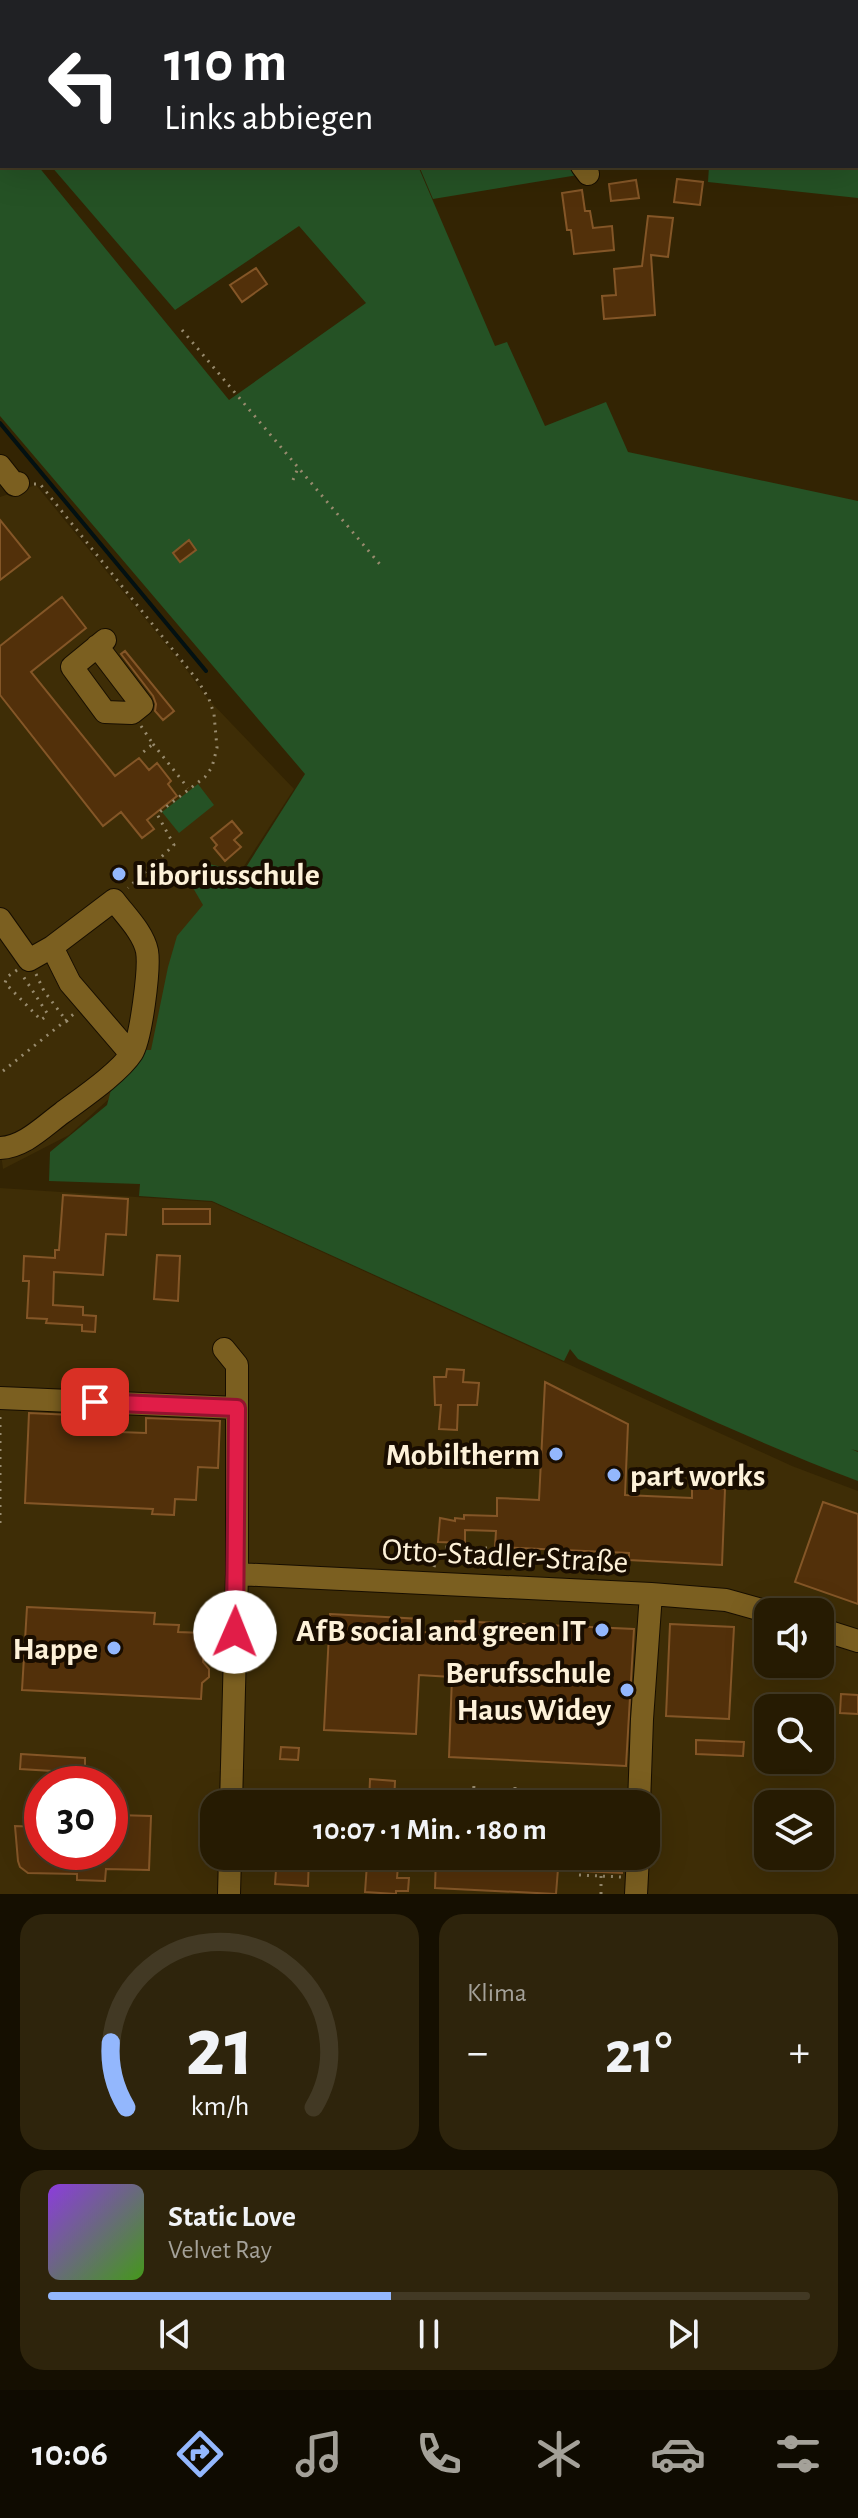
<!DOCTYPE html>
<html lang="de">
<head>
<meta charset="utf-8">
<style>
  :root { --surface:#261b02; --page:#2e240c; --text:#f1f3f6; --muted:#a4a199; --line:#423924; --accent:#93b7fd }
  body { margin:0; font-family:"Alegreya Sans",sans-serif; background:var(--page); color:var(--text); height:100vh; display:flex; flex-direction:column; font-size:30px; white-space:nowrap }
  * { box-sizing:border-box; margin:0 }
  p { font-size:26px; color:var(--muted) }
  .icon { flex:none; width:44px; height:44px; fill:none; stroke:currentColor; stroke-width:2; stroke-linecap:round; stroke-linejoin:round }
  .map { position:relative; height:1894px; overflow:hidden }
  .drawer { display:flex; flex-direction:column; gap:20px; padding:20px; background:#150f01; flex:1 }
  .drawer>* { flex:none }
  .top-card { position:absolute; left:0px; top:0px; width:858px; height:168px; box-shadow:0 8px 32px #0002,0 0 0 2px var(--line); background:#202124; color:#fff; overflow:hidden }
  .controls { position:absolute; left:754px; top:1598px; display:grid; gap:16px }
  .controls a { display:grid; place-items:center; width:80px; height:80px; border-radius:16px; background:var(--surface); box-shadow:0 8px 32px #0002,0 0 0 2px var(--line); font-size:40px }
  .speed { position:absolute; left:24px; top:1766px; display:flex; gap:16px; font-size:40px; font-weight:700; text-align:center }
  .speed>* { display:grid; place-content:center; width:104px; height:104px; border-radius:50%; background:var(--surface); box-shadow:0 8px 32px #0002,0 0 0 2px var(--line); line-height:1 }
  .speed .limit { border:12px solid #d22; background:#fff; color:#111 }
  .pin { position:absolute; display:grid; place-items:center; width:68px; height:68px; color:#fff; margin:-34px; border-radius:16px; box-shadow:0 4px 12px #0006 }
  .me { position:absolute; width:88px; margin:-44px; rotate:1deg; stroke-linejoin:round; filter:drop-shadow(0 0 6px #0008) }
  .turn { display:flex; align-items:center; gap:28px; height:168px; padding:0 32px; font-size:36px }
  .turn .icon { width:104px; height:104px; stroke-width:2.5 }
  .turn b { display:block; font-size:56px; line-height:68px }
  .big { font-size:60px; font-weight:700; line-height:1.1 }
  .drawer .card { flex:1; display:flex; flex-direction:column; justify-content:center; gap:12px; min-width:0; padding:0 28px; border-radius:24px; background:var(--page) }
  .drawer .dial { align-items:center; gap:0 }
  .dial svg { height:208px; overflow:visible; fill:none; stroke:var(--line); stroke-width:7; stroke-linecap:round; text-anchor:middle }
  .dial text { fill:var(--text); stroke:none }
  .song { display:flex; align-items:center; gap:24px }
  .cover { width:96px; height:96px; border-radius:12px; background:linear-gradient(135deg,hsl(270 70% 55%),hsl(100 70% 35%)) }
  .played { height:8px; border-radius:4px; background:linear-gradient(90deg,var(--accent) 45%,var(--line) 45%) }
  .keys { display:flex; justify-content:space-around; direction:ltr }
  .heat { display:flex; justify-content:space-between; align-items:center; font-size:44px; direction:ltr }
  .drawer .tiles { flex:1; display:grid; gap:20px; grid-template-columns:1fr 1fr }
  .card:last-child { grid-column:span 2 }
  .trip { position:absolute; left:200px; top:1790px; width:460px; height:80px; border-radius:24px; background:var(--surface); box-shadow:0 8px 32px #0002,0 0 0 2px var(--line); font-weight:700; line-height:80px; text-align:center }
  .tab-bar { display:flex; height:128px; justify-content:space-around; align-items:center; background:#0f0b01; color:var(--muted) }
  .tab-bar .icon { width:56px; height:56px }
  .tab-bar .selected { color:var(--accent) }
  .tab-bar b { font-size:36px; color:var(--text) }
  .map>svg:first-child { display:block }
  .built { fill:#3e2d06; fill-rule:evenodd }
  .green { fill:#255225 }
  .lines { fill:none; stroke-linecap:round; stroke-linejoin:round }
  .stream { stroke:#031112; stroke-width:4 }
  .building { fill:#52300a; stroke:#845627; stroke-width:2 }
  .minor-casing { stroke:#170e00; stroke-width:24 }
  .path { stroke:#988b6e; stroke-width:3; stroke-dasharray:2 6; stroke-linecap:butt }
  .minor { stroke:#7b5f20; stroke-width:22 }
  .route-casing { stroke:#92132f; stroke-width:20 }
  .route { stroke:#e11d48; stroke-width:14 }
  .poi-dot { fill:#93b7fd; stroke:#190d00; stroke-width:3 }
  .labels { text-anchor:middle; stroke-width:8; stroke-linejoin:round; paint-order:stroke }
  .poi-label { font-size:32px; font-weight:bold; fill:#fdf1d8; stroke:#190d00; text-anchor:end }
  .street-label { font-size:32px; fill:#fdf1d8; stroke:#190d00 }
</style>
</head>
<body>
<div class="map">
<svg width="858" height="1894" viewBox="0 0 858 1894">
  <rect width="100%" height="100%" fill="#332403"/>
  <path class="built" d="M36 485 183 665 208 699 294 789 184 959 160 1041 131 1079 69 1135 3 1169 0 1147V497Z
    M0 1188 212 1202 792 1466 858 1491V1894H0ZM768 1612H820V1664H768ZM768 1708H820V1760H768ZM42 1784H110V1852H42ZM214 1804H646V1856H214ZM768 1804H820V1856H768Z"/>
  <path class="green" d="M0 145H2V166H38L229 400 366 303 299 226 175 310 51 166H418L495 346 507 342 545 426 606 402 628 452 858 501V1451L851 1449 858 1452V1481C763 1445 671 1402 578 1359L570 1349 564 1361 212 1201 139 1196 140 1184 49 1181 50 1152 107 1105 113 1082 135 1050H151L168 967 177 936 203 905 189 881 209 864 243 872 305 774 0 416Z
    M856 160H858V198L708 182 709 166H856Z
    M419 166H572L578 175 433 199Z
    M198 784 214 805 179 833 162 812Z"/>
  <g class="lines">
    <path class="stream" d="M856 62 858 61
      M856 77 858 78
      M0 140 2 139
      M0 423 206 671"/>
  </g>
  <path class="building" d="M677 179 703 182 700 205 674 202Z
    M636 180 639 198 611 201 609 184Z
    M582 190 585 211H590L593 228 612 226 614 250 574 254 571 230H567L562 193Z
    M648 216 673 218 668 257 651 255 655 315 604 319 602 296 616 295 614 269 642 266Z
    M256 268 267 284 242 302 230 285Z
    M0 520 30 557 0 580Z
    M189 540 196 550 180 562 173 553Z
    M62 597 86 628 31 672 115 776 139 758 149 770 157 763 171 781 168 784 177 796 147 820 154 829 142 838 121 812 103 826 0 695V646Z
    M125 651 174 711 163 720 155 711 156 704 153 696 121 654Z
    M232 821 242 833 234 840 241 847 225 861 214 848 217 845 211 838Z
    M63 1195 128 1199 126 1235 106 1234 103 1275 54 1272 53 1305 83 1307V1315L96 1316 95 1332 82 1331V1325L46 1323 47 1319 27 1318 29 1281H23L24 1256 55 1258V1250H59Z
    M163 1209H210V1224H163Z
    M157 1255 180 1256 178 1301 154 1299Z
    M447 1369 464 1370 463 1382 479 1383 477 1405H458L457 1430 439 1429 441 1405H435L434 1377H446Z
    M545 1382 628 1424 625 1495 692 1498V1487L725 1489 722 1565 629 1560V1553L495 1547 496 1531 465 1530V1543L438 1542 440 1518 455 1521V1518L464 1519V1515L497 1516V1498L539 1500Z
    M29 1413 94 1416 93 1431 146 1433V1418L220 1421 218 1468 198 1467 196 1500 175 1499 174 1515 152 1514 153 1509 25 1503Z
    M823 1502 858 1514V1604L795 1582Z
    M27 1607 155 1613 154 1624 179 1625 178 1632 204 1633 203 1662 209 1669V1677L202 1683 201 1699 22 1690Z
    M330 1614 422 1619 421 1632 454 1634 455 1621 634 1629 626 1766 449 1757 452 1677 419 1675 416 1734 324 1730Z
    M670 1624 734 1627 729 1719 666 1716Z
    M841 1694 858 1695V1714L840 1713Z
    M696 1740 744 1742 743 1756 696 1754Z
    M281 1747 299 1748 298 1760 280 1759Z
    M21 1754 85 1758V1773L20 1769Z
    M370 1779 395 1781 394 1804H369Z
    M116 1815 151 1816 149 1870 106 1869 105 1881 77 1880V1874L28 1873 20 1867 18 1861 15 1826 42 1827V1852H110V1829H115Z
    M277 1856H309L308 1886 275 1884Z
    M436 1856H559L556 1894 435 1888Z
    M582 1856H623L622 1873 581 1871Z
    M367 1864 398 1866 397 1878H409L408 1891H396V1894L365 1892Z"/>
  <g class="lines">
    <defs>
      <path id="minor" d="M464 0 466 2
        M42 2 58 0
        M0 7H2
        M0 47 2 54
        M582 166 588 174
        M0 466 15 485 18 483
        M97 646 142 705 132 713 105 712 72 667 105 640
        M0 919 29 960 52 947
        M0 1148C24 1147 43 1127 62 1113 82 1098 119 1073 132 1053 141 1039 150 968 147 951 143 932 125 915 114 900L52 947 70 983 131 1054
        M224 1349 237 1365V1574L231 1804
        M0 1398 237 1408
        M237 1574 651 1594 726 1600 769 1612
        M820 1629 858 1641
        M639 1804 642 1719 651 1594
        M229 1894 230 1856
        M636 1894 638 1856"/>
    </defs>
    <use href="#minor" class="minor-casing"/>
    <path class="path" d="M90 0V2
      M182 330 383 568
      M293 480 298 468
      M34 484H40L198 681 209 699 214 714 217 748 212 767 205 777 157 814 174 845 128 888
      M141 726 153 744 142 753
      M153 744 188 788
      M17 970 7 977 5 983 41 1020 45 1017 47 1013 23 976
      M36 974 44 991 71 1027
      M3 1071 75 1013
      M0 1523V1414
      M434 1567 438 1554 445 1547 487 1548
      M473 1804 474 1784
      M515 1804V1787
      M558 1804V1790
      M579 1875 621 1877
      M601 1894V1876"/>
    <use href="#minor" class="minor"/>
  </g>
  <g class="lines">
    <defs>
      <path id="route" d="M95 1402 237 1408 235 1632"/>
    </defs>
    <use href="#route" class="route-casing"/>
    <use href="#route" class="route"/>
  </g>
  <g class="poi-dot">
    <circle cx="119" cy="874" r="8"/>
    <circle cx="556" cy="1454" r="8"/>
    <circle cx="614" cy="1475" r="8"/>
    <circle cx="602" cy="1630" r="8"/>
    <circle cx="114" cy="1648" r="8"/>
    <circle cx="627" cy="1690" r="8"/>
  </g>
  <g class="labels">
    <g class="poi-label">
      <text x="135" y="885" text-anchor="start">Liboriusschule</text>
      <text x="540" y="1465">Mobiltherm</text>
      <text x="630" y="1486" text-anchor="start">part works</text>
      <text x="586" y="1641">AfB social and green IT</text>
      <text x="98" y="1659">Happe</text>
      <text x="611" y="1683">Berufsschule<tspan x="611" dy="37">Haus Widey</tspan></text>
    </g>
    <g class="street-label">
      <text transform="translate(505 1555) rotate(3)" y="11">Otto-Stadler-Straße</text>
    </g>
  </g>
</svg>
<div class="controls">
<a><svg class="icon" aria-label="sound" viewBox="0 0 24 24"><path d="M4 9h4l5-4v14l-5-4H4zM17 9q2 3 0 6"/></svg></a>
<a><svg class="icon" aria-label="search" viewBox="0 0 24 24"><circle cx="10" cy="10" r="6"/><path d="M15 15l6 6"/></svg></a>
<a><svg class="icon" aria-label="layers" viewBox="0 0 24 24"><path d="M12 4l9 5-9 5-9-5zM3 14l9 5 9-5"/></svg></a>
</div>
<div class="speed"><div class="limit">30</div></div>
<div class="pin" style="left:95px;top:1402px;background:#d93025"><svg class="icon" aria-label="arrive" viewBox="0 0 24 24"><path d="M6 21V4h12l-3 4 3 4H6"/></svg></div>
<svg class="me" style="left:235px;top:1632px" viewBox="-20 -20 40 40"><circle r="19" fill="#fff"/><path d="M0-13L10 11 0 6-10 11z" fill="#e11d48"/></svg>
<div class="trip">10:07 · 1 Min. · 180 m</div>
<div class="top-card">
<div class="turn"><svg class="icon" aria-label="left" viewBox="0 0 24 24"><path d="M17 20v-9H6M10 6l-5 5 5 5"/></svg><div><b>110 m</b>Links abbiegen</div></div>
</div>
</div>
<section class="drawer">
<div class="tiles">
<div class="card dial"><svg viewBox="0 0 100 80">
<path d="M14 69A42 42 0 1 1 86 69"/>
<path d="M14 69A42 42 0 0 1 8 44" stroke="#93b7fd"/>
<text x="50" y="56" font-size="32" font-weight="700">21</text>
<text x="50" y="72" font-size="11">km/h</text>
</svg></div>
<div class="card"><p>Klima</p>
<div class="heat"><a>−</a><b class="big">21°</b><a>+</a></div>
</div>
<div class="card">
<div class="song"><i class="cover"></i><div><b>Static Love</b><p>Velvet Ray</p></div></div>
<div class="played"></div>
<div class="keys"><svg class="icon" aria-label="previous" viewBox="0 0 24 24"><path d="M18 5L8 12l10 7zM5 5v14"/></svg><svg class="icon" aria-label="pause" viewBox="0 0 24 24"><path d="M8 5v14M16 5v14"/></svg><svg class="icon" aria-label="next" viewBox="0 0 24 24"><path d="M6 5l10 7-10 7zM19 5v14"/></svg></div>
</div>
</div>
</section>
<nav class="tab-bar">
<b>10:06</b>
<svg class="icon selected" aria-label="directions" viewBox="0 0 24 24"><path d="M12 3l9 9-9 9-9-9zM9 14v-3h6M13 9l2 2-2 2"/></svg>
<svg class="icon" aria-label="music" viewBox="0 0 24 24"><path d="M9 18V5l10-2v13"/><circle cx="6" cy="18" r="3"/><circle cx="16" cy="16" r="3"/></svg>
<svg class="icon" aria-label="phone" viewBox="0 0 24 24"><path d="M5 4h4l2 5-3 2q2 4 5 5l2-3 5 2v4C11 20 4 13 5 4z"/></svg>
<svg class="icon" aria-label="climate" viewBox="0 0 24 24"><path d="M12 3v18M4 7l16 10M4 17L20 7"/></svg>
<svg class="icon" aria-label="car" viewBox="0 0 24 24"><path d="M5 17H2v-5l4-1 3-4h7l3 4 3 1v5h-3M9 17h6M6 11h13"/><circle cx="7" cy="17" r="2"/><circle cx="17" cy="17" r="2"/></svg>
<svg class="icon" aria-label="filters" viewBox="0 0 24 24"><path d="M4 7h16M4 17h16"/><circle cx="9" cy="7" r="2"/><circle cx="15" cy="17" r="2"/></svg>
</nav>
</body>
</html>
